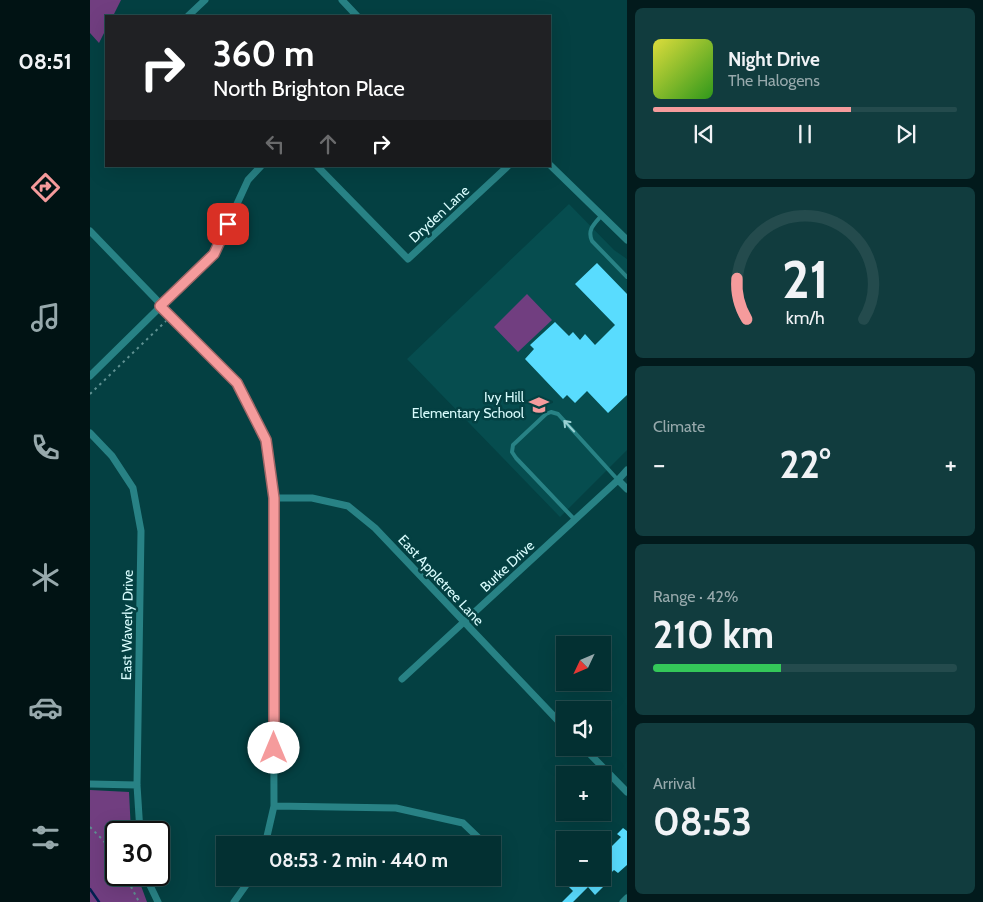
<!DOCTYPE html>
<html lang="en">
<head>
<meta charset="utf-8">
<style>
  :root { --surface:#033032; --page:#113c3e; --text:#f1f3f6; --muted:#97a9ac; --line:#244b4d; --accent:#f59b9c }
  body { margin:0; font-family:Cabin,sans-serif; background:var(--page); color:var(--text); height:100vh; display:flex; flex-direction:column; font-size:19px; white-space:nowrap }
  * { box-sizing:border-box; margin:0 }
  p { font-size:16px; color:var(--muted) }
  .icon { flex:none; width:28px; height:28px; fill:none; stroke:currentColor; stroke-width:2; stroke-linecap:round; stroke-linejoin:round }
  .map { position:relative; flex:1; overflow:hidden }
  .details { display:flex; flex-direction:column; gap:8px; padding:8px; background:#021a1c; width:356px }
  .details>* { flex:none }
  .hud { position:absolute; left:15px; top:15px; width:446px; height:152px; border-radius:0px; box-shadow:0 5px 20px #0002,0 0 0 1px var(--line); background:#202124; color:#fff; overflow:hidden }
  .needle { width:32px; rotate:226deg }
  .buttons { position:absolute; left:466px; top:636px; display:grid; gap:10px }
  .buttons a { display:grid; place-items:center; width:55px; height:55px; border-radius:0px; background:var(--surface); box-shadow:0 5px 20px #0002,0 0 0 1px var(--line); font-size:25px }
  .speed { position:absolute; left:15px; top:821px; display:flex; gap:10px; font-size:25px; font-weight:700; text-align:center }
  .speed>* { display:grid; place-content:center; width:65px; height:65px; border-radius:50%; background:var(--surface); box-shadow:0 5px 20px #0002,0 0 0 1px var(--line); line-height:1 }
  .speed .limit { border:2px solid #111; border-radius:8px; background:#fff; color:#111 }
  .pin { position:absolute; display:grid; place-items:center; width:42px; height:42px; color:#fff; margin:-21px; border-radius:10px; box-shadow:0 2px 8px #0006 }
  .me { position:absolute; width:55px; margin:-28px; rotate:0deg; stroke-linejoin:round; filter:drop-shadow(0 0 4px #0008) }
  .turn { display:flex; align-items:center; gap:18px; height:105px; padding:0 25px; font-size:22px }
  .turn .icon { width:65px; height:65px; stroke-width:2.5 }
  .turn b { display:block; font-size:35px; line-height:42px }
  .lanes { display:flex; align-items:center; height:48px; padding:0 25px; background:#0003; justify-content:center; gap:25px; direction:ltr }
  .lanes .off { opacity:.35 }
  .big { font-size:38px; font-weight:800; line-height:1.1 }
  .details .tile { flex:1; display:flex; flex-direction:column; justify-content:center; gap:8px; min-width:0; padding:0 18px; border-radius:8px; background:var(--page) }
  .details .dial { align-items:center; gap:0 }
  .dial svg { height:130px; overflow:visible; fill:none; stroke:var(--line); stroke-width:7; stroke-linecap:round; text-anchor:middle }
  .dial text { fill:var(--text); stroke:none }
  .song { display:flex; align-items:center; gap:15px }
  .cover { width:60px; height:60px; border-radius:8px; background:linear-gradient(135deg,hsl(60 70% 55%),hsl(110 70% 35%)) }
  .played { height:5px; border-radius:2px; background:linear-gradient(90deg,var(--accent) 65%,var(--line) 65%) }
  .keys { display:flex; justify-content:space-around; direction:ltr }
  .heat { display:flex; justify-content:space-between; align-items:center; font-size:28px; direction:ltr }
  .charge { height:8px; border-radius:4px; background:linear-gradient(90deg,#34c759 42%,var(--line) 0) }
  .trip { position:absolute; left:126px; top:836px; width:285px; height:50px; border-radius:0px; background:var(--surface); box-shadow:0 5px 20px #0002,0 0 0 1px var(--line); font-weight:800; line-height:50px; text-align:center }
  main { display:flex; flex:1; min-height:0 }
  .tabs { display:flex; flex-direction:column; width:90px; justify-content:space-around; align-items:center; background:#011314; color:var(--muted) }
  .tabs .icon { width:35px; height:35px }
  .tabs .active { color:var(--accent) }
  .tabs b { font-size:22px; color:var(--text) }
  .map>svg:first-child { display:block }
  .built { fill:#064d4f }
  .green { fill:#713e80 }
  .lines { fill:none; stroke-linecap:round; stroke-linejoin:round }
  .stream { stroke:#002051; stroke-width:2.5 }
  .building { fill:#59dcfe }
  .path { stroke:#5e9091; stroke-width:2; stroke-dasharray:2.5 4; stroke-linecap:butt }
  .service { stroke:#288285; stroke-width:4 }
  .minor { stroke:#288285; stroke-width:7 }
  .oneway { stroke:#9ad1d3 }
  .route-casing { stroke:#9f6565; stroke-width:12 }
  .route { stroke:#f59b9c; stroke-width:9 }
  .labels { text-anchor:middle; stroke-width:5; stroke-linejoin:round; paint-order:stroke }
  .street-label { font-size:14px; fill:#d8fcfd; stroke:#044042 }
  .poi-label { font-size:14px; fill:#d8fcfd; stroke:#044042; text-anchor:end }
</style>
</head>
<body>
<main>
<nav class="tabs">
<b>08:51</b>
<svg class="icon active" aria-label="directions" viewBox="0 0 24 24"><path d="M12 3l9 9-9 9-9-9zM9 14v-3h6M13 9l2 2-2 2"/></svg>
<svg class="icon" aria-label="music" viewBox="0 0 24 24"><path d="M9 18V5l10-2v13"/><circle cx="6" cy="18" r="3"/><circle cx="16" cy="16" r="3"/></svg>
<svg class="icon" aria-label="phone" viewBox="0 0 24 24"><path d="M5 4h4l2 5-3 2q2 4 5 5l2-3 5 2v4C11 20 4 13 5 4z"/></svg>
<svg class="icon" aria-label="climate" viewBox="0 0 24 24"><path d="M12 3v18M4 7l16 10M4 17L20 7"/></svg>
<svg class="icon" aria-label="car" viewBox="0 0 24 24"><path d="M5 17H2v-5l4-1 3-4h7l3 4 3 1v5h-3M9 17h6M6 11h13"/><circle cx="7" cy="17" r="2"/><circle cx="17" cy="17" r="2"/></svg>
<svg class="icon" aria-label="filters" viewBox="0 0 24 24"><path d="M4 7h16M4 17h16"/><circle cx="9" cy="7" r="2"/><circle cx="15" cy="17" r="2"/></svg>
</nav>
<div class="map">
<svg width="537" height="902" viewBox="0 0 537 902">
  <rect width="100%" height="100%" fill="#044042"/>
  <path class="built" d="M479 204 524 250 537 259V450L470 517 317 359Z"/>
  <path class="green" d="M0 0H31L23 16H16V29L9 43 0 33Z
    M437 294 462 320 428 352 404 327Z
    M0 790 39 792 41 832H26V875H47L57 902H0Z"/>
  <g class="lines">
    <path class="stream" d="M0 889 9 902"/>
  </g>
  <path class="building" d="M507 263 537 294V395L518 413 497 391 485 403 477 395 473 399 435 359 444 349 440 345 465 322 479 336 483 332 490 340 495 334 505 345 525 325 485 284Z
    M533 828 537 831V865L528 873 524 870 509 884 513 887 505 895 498 887 483 902H472L483 891 479 887 489 878H512V856L531 837 527 834Z"/>
  <g class="lines">
    <path class="path" d="M0 394 76 321
      M0 827 13 840 26 858
      M35 875 49 902"/>
    <path class="service" d="M511 216C504 224 497 230 502 241L537 277
      M485 520 426 458 422 452 423 445 456 414 461 412 468 414 528 480"/>
    <path class="minor" d="M252 0 267 16
      M98 16 115 0
      M460 165 537 240
      M227 166 318 259 418 166
      M0 231 147 383 176 439 183 498 184 806 175 845
      M0 376 124 254 158 180 171 166
      M0 433 22 456 43 488 51 531 47 785 50 832
      M528 480 537 489
      M183 498H222L258 506 285 528 475 728
      M312 679 528 480 537 470
      M494 748 537 792
      M0 784 47 785
      M184 806 306 808 373 823 396 845
      M55 875 68 902
      M144 902 161 878
      M533 902 537 898"/>
  </g>
  <defs><path id="oneway-shaft" d="M-6 0H5M1.5-3L5.5 0L1.5 3" fill="none" stroke-width="1.6" stroke-linecap="round" stroke-linejoin="round" transform="scale(1.25)"/></defs>
  <use class="oneway" href="#oneway-shaft" transform="translate(479 426) rotate(-133)"/>
  <g class="lines">
    <defs>
      <path id="route" d="M138 224 124 254 70 306 147 383 176 440 184 498V748"/>
    </defs>
    <use href="#route" class="route-casing"/>
    <use href="#route" class="route"/>
  </g>
  <defs>
    <symbol id="school-bare" viewBox="-9 -9 18 18"><path d="M0-5L7-2L0 1L-7-2ZM-4 1L0 2.5L4 1V4Q0 6-4 4Z" fill="#f59b9c" stroke="#044042" stroke-width="2.5" paint-order="stroke"/></symbol>
  </defs>
  <g fill-rule="evenodd">
    <use href="#school-bare" x="435" y="391" width="28" height="28"/>
  </g>
  <g class="labels">
    <g class="street-label">
      <text transform="translate(349 214) rotate(-43)" y="5">Dryden Lane</text>
      <text transform="translate(417 566) rotate(-43)" y="5">Burke Drive</text>
      <text transform="translate(351 580) rotate(47)" y="5">East Appletree Lane</text>
      <text transform="translate(37 625) rotate(-89)" y="5">East Waverly Drive</text>
    </g>
    <g class="poi-label">
      <text x="434" y="402">Ivy Hill<tspan x="434" dy="16">Elementary School</tspan></text>
    </g>
  </g>
</svg>
<div class="buttons">
<a><svg class="needle" viewBox="-14 -14 28 28"><path d="M0-13l5 13h-10z" fill="#e53935"/><path d="M0 13l5-13h-10z" fill="#97a9ac"/></svg></a>
<a><svg class="icon" aria-label="sound" viewBox="0 0 24 24"><path d="M4 9h4l5-4v14l-5-4H4zM17 9q2 3 0 6"/></svg></a>
<a>+</a>
<a>−</a>
</div>
<div class="speed"><div class="limit">30</div></div>
<div class="pin" style="left:138px;top:224px;background:#d93025"><svg class="icon" aria-label="arrive" viewBox="0 0 24 24"><path d="M6 21V4h12l-3 4 3 4H6"/></svg></div>
<svg class="me" style="left:184px;top:748px" viewBox="-20 -20 40 40"><circle r="19" fill="#fff"/><path d="M0-13L10 11 0 6-10 11z" fill="#f59b9c"/></svg>
<div class="trip">08:53 · 2 min · 440 m</div>
<div class="hud">
<div class="turn"><svg class="icon" aria-label="right" viewBox="0 0 24 24"><path d="M7 20v-9h11M14 6l5 5-5 5"/></svg><div><b>360 m</b>North Brighton Place</div></div>
<div class="lanes"><svg class="icon off" aria-label="left" viewBox="0 0 24 24"><path d="M17 20v-9H6M10 6l-5 5 5 5"/></svg><svg class="icon off" aria-label="ahead" viewBox="0 0 24 24"><path d="M12 20V5M6 11l6-6 6 6"/></svg><svg class="icon" aria-label="right" viewBox="0 0 24 24"><path d="M7 20v-9h11M14 6l5 5-5 5"/></svg></div>
</div>
</div>
<section class="details">
<div class="tile">
<div class="song"><i class="cover"></i><div><b>Night Drive</b><p>The Halogens</p></div></div>
<div class="played"></div>
<div class="keys"><svg class="icon" aria-label="previous" viewBox="0 0 24 24"><path d="M18 5L8 12l10 7zM5 5v14"/></svg><svg class="icon" aria-label="pause" viewBox="0 0 24 24"><path d="M8 5v14M16 5v14"/></svg><svg class="icon" aria-label="next" viewBox="0 0 24 24"><path d="M6 5l10 7-10 7zM19 5v14"/></svg></div>
</div>
<div class="tile dial"><svg viewBox="0 0 100 80">
<path d="M14 69A42 42 0 1 1 86 69"/>
<path d="M14 69A42 42 0 0 1 8 44" stroke="#f59b9c"/>
<text x="50" y="56" font-size="32" font-weight="700">21</text>
<text x="50" y="72" font-size="11">km/h</text>
</svg></div>
<div class="tile"><p>Climate</p>
<div class="heat"><a>−</a><b class="big">22°</b><a>+</a></div>
</div>
<div class="tile"><p>Range · 42%</p><b class="big">210 km</b><div class="charge"></div></div>
<div class="tile"><p>Arrival</p><b class="big">08:53</b></div>
</section>
</main>
</body>
</html>
